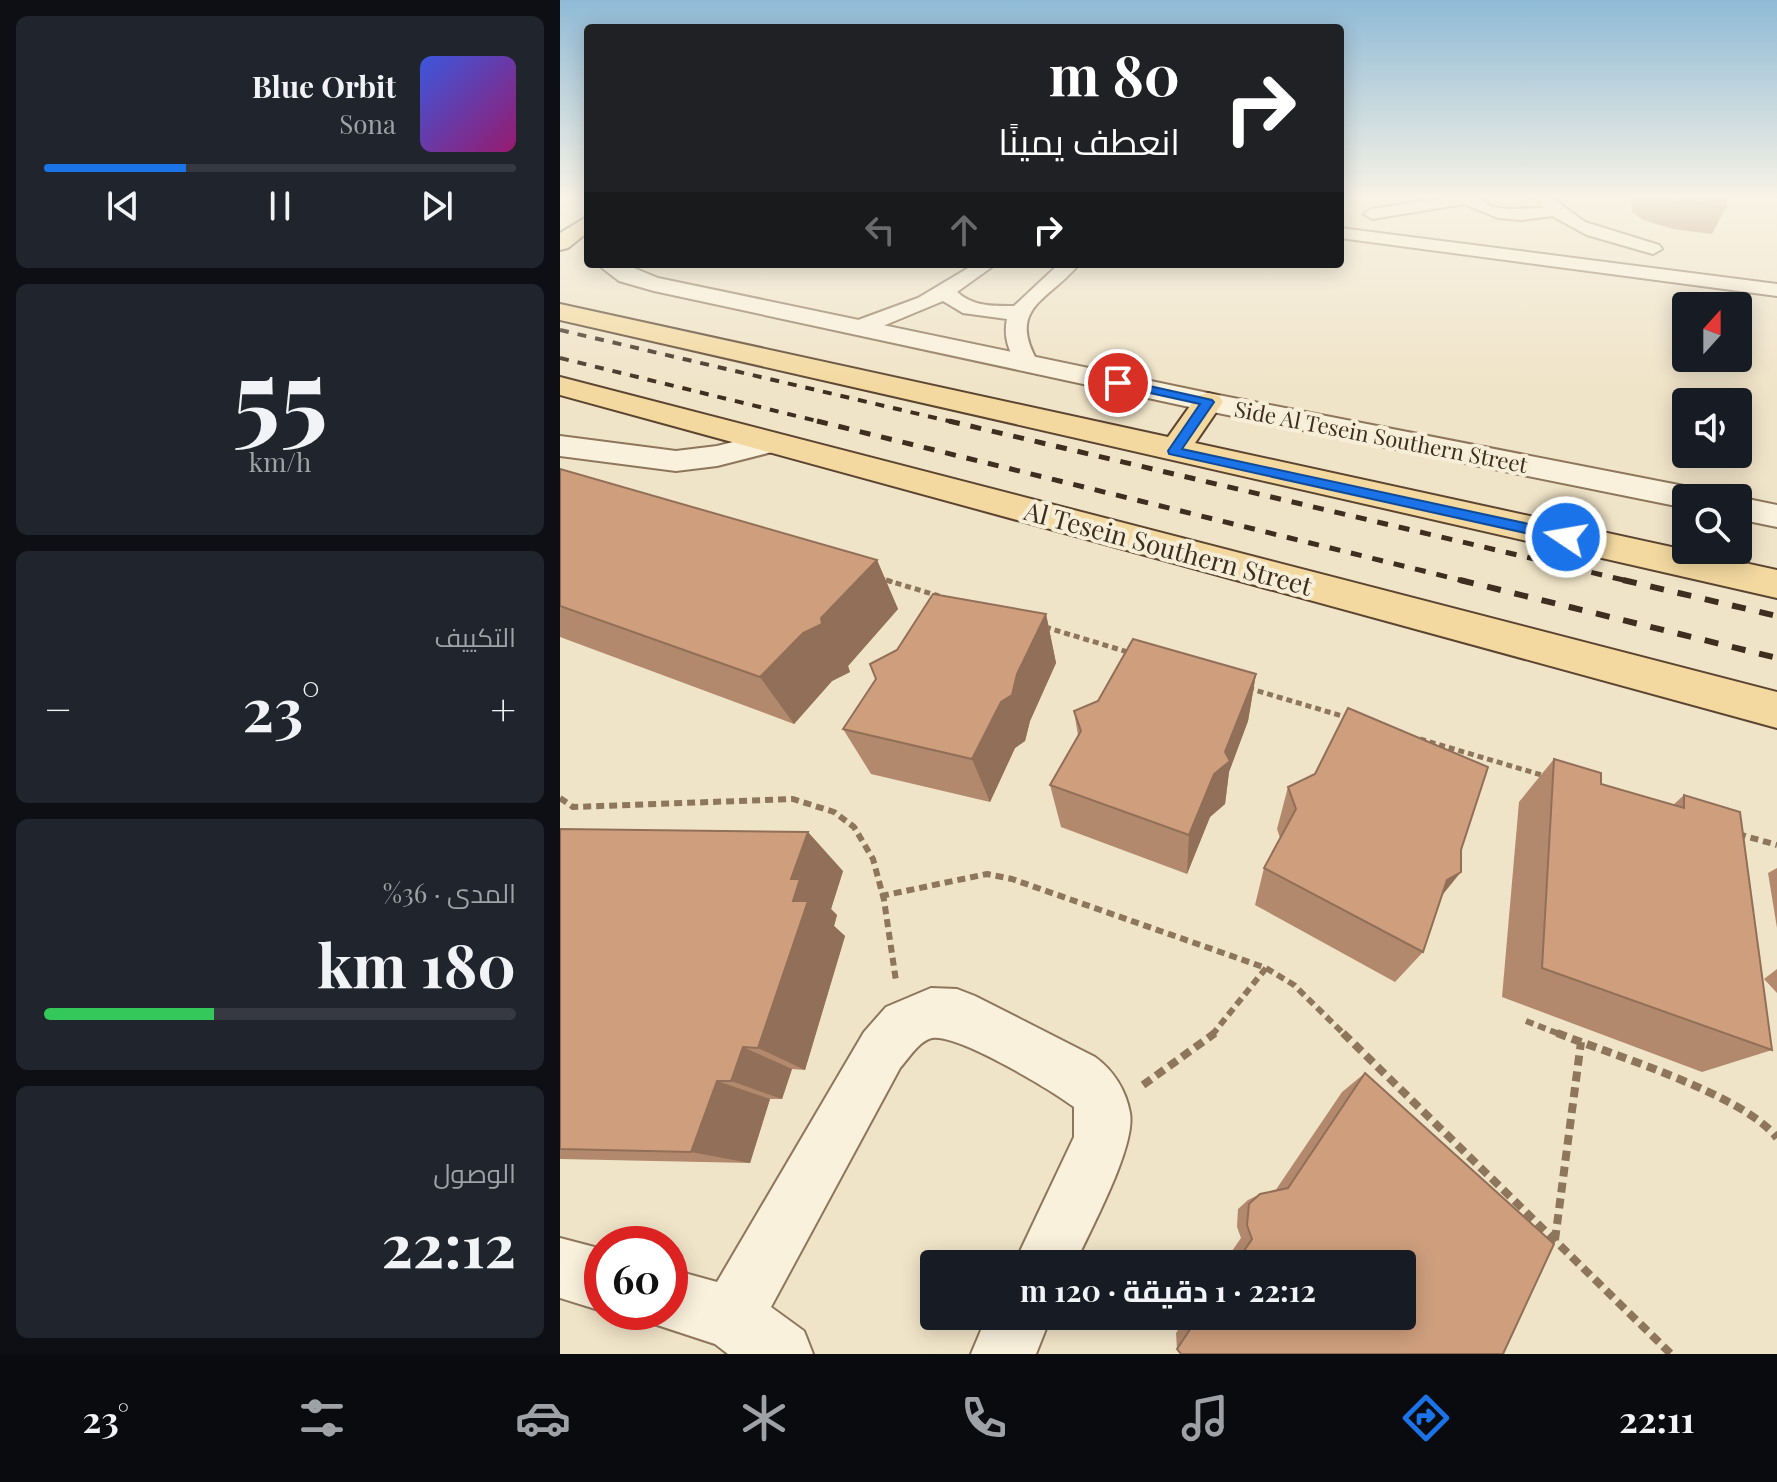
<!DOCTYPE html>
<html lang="ar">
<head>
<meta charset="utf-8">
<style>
  :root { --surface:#171b24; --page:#20242c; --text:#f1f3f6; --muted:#9ea1a6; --line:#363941; --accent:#1a73e8 }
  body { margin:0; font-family:"Playfair Display",Cairo,serif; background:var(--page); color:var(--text); direction:rtl; height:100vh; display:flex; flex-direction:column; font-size:30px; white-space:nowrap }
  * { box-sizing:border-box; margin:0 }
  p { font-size:26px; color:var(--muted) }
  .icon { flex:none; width:44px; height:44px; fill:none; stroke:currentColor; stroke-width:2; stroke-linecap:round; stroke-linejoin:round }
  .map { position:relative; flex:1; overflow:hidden; direction:ltr }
  .side { display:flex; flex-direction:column; gap:16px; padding:16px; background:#0d0f14; width:560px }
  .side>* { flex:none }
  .banner { position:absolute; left:24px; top:24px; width:760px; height:244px; border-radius:8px; box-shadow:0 4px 20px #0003; direction:rtl; background:#202124; color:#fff; overflow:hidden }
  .needle { width:52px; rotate:21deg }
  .buttons { position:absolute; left:1112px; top:292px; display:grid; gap:16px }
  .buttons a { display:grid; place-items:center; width:80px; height:80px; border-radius:8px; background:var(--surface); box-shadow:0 4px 20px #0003; font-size:40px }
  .speed { position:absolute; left:24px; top:1226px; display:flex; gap:16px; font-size:40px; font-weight:700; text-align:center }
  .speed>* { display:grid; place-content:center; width:104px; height:104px; border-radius:50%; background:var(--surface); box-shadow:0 4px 20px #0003; line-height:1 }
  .speed .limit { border:12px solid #d22; background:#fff; color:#111 }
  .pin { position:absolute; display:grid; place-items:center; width:68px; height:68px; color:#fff; margin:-34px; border:4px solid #fff; border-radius:50%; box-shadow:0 2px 8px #0007 }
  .me { position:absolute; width:88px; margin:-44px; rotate:282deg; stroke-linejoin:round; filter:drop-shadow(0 0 6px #0008) }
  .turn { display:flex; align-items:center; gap:28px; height:168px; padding:0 32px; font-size:36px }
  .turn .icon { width:104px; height:104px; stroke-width:2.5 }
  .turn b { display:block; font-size:56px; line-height:68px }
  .lanes { display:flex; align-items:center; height:76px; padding:0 32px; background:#0003; justify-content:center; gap:40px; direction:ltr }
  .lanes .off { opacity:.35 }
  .big { font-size:60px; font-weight:700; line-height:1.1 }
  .side .tile { flex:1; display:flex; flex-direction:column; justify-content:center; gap:12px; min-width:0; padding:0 28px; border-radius:12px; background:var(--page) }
  .side .dial { align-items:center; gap:0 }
  .dial b { font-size:104px; line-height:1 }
  .song { display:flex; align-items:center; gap:24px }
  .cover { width:96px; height:96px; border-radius:12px; background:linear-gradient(135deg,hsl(230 70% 55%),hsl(320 70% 35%)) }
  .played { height:8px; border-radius:4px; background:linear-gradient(90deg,var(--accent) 30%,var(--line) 30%) }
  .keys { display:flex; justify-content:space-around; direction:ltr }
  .heat { display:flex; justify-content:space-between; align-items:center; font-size:44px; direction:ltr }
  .charge { height:12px; border-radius:6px; background:linear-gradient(90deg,#34c759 36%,var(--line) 0) }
  .trip { position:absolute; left:360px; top:1250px; width:496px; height:80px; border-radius:8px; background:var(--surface); box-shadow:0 4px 20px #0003; font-weight:700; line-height:80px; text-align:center; direction:rtl }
  .dock { display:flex; height:128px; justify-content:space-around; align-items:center; background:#090b0e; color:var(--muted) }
  .dock .icon { width:56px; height:56px }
  .dock .active { color:var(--accent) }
  .dock b { font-size:36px; color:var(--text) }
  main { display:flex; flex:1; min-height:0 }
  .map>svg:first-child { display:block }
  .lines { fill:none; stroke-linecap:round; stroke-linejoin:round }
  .minor-casing { stroke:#8d765c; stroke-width:4 }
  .tertiary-casing { stroke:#8d765c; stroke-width:4 }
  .primary-casing { stroke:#5b4430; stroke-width:4 }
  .path-far3 { stroke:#8d765c; stroke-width:4; stroke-dasharray:5 3; stroke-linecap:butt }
  .path-far2 { stroke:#8d765c; stroke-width:5; stroke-dasharray:6 4; stroke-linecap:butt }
  .path-far1 { stroke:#8d765c; stroke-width:6; stroke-dasharray:8 5; stroke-linecap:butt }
  .path { stroke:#8d765c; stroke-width:8; stroke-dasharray:10 6; stroke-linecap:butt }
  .minor { fill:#faf1dc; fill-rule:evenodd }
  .tertiary { fill:#faf1dc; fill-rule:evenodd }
  .primary { fill:#f3d9a0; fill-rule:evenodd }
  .rail-far2 { stroke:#3d2e20; stroke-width:4; stroke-dasharray:9 9; stroke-linecap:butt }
  .rail-far1 { stroke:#3d2e20; stroke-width:5; stroke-dasharray:11 11; stroke-linecap:butt }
  .rail { stroke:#3d2e20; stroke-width:6; stroke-dasharray:14 14; stroke-linecap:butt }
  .wall { fill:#b2896c }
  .shaded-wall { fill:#916f58 }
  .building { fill:#cf9f7d; stroke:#916f58; stroke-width:2 }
  .route { fill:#1a73e8; stroke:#114b97; stroke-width:2 }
  .labels { text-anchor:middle; stroke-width:8; stroke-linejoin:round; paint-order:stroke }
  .far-street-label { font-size:22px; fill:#3d2e20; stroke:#f7eed8 }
  .street-label { font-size:26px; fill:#3d2e20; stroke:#f7eed8 }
</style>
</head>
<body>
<main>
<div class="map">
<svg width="1217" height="1354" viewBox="0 0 1217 1354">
  <rect width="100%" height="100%" fill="#f0e4c8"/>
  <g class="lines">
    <defs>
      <path id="minor" d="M884 198H920L932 207 949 209 984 208 976 198H992L1025 222 1099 245 1102 249 1093 254 1027 235 992 216 961 220 938 218 904 204 812 219 804 214 812 209Z
        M780 228 1217 284V296L780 238Z
        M415 264H436L397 292C414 307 433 306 454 306L499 264H519C489 301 445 307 479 364L476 369H460C449 352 443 338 447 319L403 313 383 301 306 333 298 334 287 328 290 323 358 298Z
        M371 988 397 989 415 996 535 1057C553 1070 566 1090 570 1113 576 1147 530 1230 515 1264H454L514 1137V1107C491 1090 397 1033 372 1038 359 1041 349 1058 340 1068L211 1307 244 1331 253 1354H168L155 1344 88 1322 84 1312H110V1269L157 1282 304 1032 326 1007Z
        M0 1238 42 1249V1311L0 1298Z
        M427 1316H491L476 1354H411Z"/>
      <path id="tertiary" d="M37 264H64L98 278 648 393 1129 487 1141 490 1146 498H1126V508L648 411 94 291 59 281Z
        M209 433 220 436 225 443 220 450 157 466 116 471 0 456V436L116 451 157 446Z
        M1178 497 1217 505V527L1178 519V498H1174Z"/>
      <path id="primary" d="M28 216V232L8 248 0 250V233Z
        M0 304 608 437 637 396 648 393 659 396 663 402 635 443 1217 570V598L0 320Z
        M0 377 1217 692V728L0 395Z"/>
    </defs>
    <use href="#minor" class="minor-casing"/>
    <use href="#tertiary" class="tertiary-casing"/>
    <use href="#primary" class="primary-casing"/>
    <path class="path-far3" d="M320 578 333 582"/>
    <path class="path-far2" d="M326 580 379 596
      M485 627 571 653
      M688 688 789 718
      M860 739 985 776"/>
    <path class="path-far1" d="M0 798 13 807 233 799 274 812 294 827 313 859 324 900 336 981
      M1178 834 1217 845
      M321 896 427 874 452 879 706 968 734 985 785 1035
      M966 1021 1002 1035
      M652 1035 706 968"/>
    <path class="path" d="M783 1033 1111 1354
      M997 1033C1050 1054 1185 1095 1217 1138
      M583 1085 655 1033
      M995 1240 1021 1042"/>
    <use href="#minor" class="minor"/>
    <use href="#tertiary" class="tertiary"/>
    <use href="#primary" class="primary"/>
    <path class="rail-far2" d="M0 330 397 423
      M0 358 265 423"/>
    <path class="rail-far1" d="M257 421 908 582
      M389 421 1072 582"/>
    <path class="rail" d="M900 580 1217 658
      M1063 580 1217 616"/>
  </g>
  <path class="wall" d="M1071 198H1164L1166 207 1152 234 1113 229 1083 220 1072 212Z
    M0 469 317 560 338 609 288 666 290 672 272 681 234 724 0 637Z
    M486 614 496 663 470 721 465 741 455 748 430 802 311 774 283 729Z
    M696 674 688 721 669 772 665 804 650 817 627 874 501 827 490 785 518 735 514 711Z
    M994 759 1041 784 1113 805 1124 795 1212 1050 1142 1072 942 997 959 802Z
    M728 787 882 896 863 952 835 982 695 905 704 868 720 838 717 829Z
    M0 829 283 871 271 909 277 915 274 926 285 936 245 1070 232 1069 222 1099H210L190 1163 0 1159Z
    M1217 868V928L1208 873Z
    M1217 969V993L1204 979Z
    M805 1073 994 1244 943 1354H621L617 1349 616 1333 628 1316H842V1264H663L681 1238 677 1227 678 1209 688 1200 700 1194 715 1191 782 1092Z"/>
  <path class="shaded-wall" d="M317 560 338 609 288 666 290 672 272 681 234 724 200 677 243 633 261 618Z
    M486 614 496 663 470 721 465 741 455 748 430 802 412 759Z
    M696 674 688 721 669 772 665 804 650 817 627 874 629 835 654 774 665 752Z
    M248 832 283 871 271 909 277 915 274 926 285 936 245 1070 198 1048 233 901 231 879Z
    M901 872 871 909 887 880Z
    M183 1047 232 1069 222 1099 171 1081Z
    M157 1081 210 1099 190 1163 131 1152Z"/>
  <path class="building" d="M1111 198H1164L1166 207 1127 202Z
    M0 469 317 560 261 618 262 624 243 633 200 677 0 606Z
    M373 594 486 614 457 674 452 695 441 702 412 759 283 729 316 679 310 664 337 650Z
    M573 639 696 674 665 752 670 761 654 774 629 835 490 785 521 731 514 711 538 701Z
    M788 708 928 767 901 850V872L887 880 863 952 704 868 736 809 728 787 755 774Z
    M994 759 1041 773V784L1124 808V795L1180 812 1212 1050 982 968Z
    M0 829 248 832 231 879H240L233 901H248L198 1048 183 1047 171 1081H157L131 1152 0 1149Z
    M805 1073 994 1244 943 1354H621L617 1349 639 1316H842V1264H675L692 1239 687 1225 689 1204 700 1194 728 1188Z"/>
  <linearGradient id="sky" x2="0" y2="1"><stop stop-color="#8fbad6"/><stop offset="0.51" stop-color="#f8f3e6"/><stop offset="1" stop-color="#f8f3e6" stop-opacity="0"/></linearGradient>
  <rect width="1217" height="387" fill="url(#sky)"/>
  <path class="route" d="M558 379 652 400 654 402 622 449 1006 532 1014 537 1006 542 609 454 608 451 640 404 554 385 552 383Z"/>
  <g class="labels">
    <g class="far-street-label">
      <text transform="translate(821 437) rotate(11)" y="8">Side Al Tesein Southern Street</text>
    </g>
    <g class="street-label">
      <text transform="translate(608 549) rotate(15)" y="9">Al Tesein Southern Street</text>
    </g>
  </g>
</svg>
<div class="buttons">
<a><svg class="needle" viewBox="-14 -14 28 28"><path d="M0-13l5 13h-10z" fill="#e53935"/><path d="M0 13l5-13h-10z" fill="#9ea1a6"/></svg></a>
<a><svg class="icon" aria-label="sound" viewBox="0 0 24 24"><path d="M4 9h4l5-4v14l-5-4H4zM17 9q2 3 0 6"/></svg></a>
<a><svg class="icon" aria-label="search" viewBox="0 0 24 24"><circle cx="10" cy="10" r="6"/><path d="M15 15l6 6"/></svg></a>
</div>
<div class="speed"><div class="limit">60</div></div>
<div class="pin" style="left:558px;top:383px;background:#d93025"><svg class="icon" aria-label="arrive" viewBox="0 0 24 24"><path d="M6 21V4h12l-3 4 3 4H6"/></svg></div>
<svg class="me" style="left:1006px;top:537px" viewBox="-20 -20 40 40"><circle r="17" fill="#1a73e8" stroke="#fff" stroke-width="3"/><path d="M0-11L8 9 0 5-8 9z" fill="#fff"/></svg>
<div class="trip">22:12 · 1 دقيقة · 120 m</div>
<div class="banner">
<div class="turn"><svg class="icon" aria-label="right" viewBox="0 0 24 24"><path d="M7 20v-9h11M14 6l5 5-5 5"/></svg><div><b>80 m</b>انعطف يمينًا</div></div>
<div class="lanes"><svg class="icon off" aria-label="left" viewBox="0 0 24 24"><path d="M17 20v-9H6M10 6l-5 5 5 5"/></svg><svg class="icon off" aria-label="ahead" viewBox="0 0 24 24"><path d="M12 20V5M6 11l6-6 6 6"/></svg><svg class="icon" aria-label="right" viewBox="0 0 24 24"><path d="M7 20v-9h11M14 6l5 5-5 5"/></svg></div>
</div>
</div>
<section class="side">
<div class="tile">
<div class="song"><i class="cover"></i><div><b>Blue Orbit</b><p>Sona</p></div></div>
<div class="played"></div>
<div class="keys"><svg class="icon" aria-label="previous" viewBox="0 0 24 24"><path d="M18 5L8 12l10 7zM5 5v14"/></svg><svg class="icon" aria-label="pause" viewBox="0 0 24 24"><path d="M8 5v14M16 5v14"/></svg><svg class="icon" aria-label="next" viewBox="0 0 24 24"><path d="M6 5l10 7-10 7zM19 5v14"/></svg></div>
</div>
<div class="tile dial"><b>55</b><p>km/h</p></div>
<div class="tile"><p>التكييف</p>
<div class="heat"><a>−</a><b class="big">23°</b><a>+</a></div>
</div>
<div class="tile"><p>المدى · 36%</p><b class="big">180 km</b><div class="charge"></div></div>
<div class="tile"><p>الوصول</p><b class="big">22:12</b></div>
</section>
</main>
<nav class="dock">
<b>22:11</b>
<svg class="icon active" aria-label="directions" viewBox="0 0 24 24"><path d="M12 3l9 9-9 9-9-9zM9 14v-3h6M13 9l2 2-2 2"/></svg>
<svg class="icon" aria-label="music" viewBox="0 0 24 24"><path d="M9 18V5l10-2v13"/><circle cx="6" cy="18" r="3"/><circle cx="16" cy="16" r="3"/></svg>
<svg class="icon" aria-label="phone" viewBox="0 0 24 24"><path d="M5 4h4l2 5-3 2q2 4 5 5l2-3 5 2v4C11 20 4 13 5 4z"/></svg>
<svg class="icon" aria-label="climate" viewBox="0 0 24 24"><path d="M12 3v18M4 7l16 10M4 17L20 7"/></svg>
<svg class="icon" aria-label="car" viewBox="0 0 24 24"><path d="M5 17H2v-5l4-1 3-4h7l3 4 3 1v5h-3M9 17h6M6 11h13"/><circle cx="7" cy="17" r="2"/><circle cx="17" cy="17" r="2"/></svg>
<svg class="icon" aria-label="filters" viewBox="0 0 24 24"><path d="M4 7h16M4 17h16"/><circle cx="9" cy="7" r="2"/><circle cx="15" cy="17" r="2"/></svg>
<b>23°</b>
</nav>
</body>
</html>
